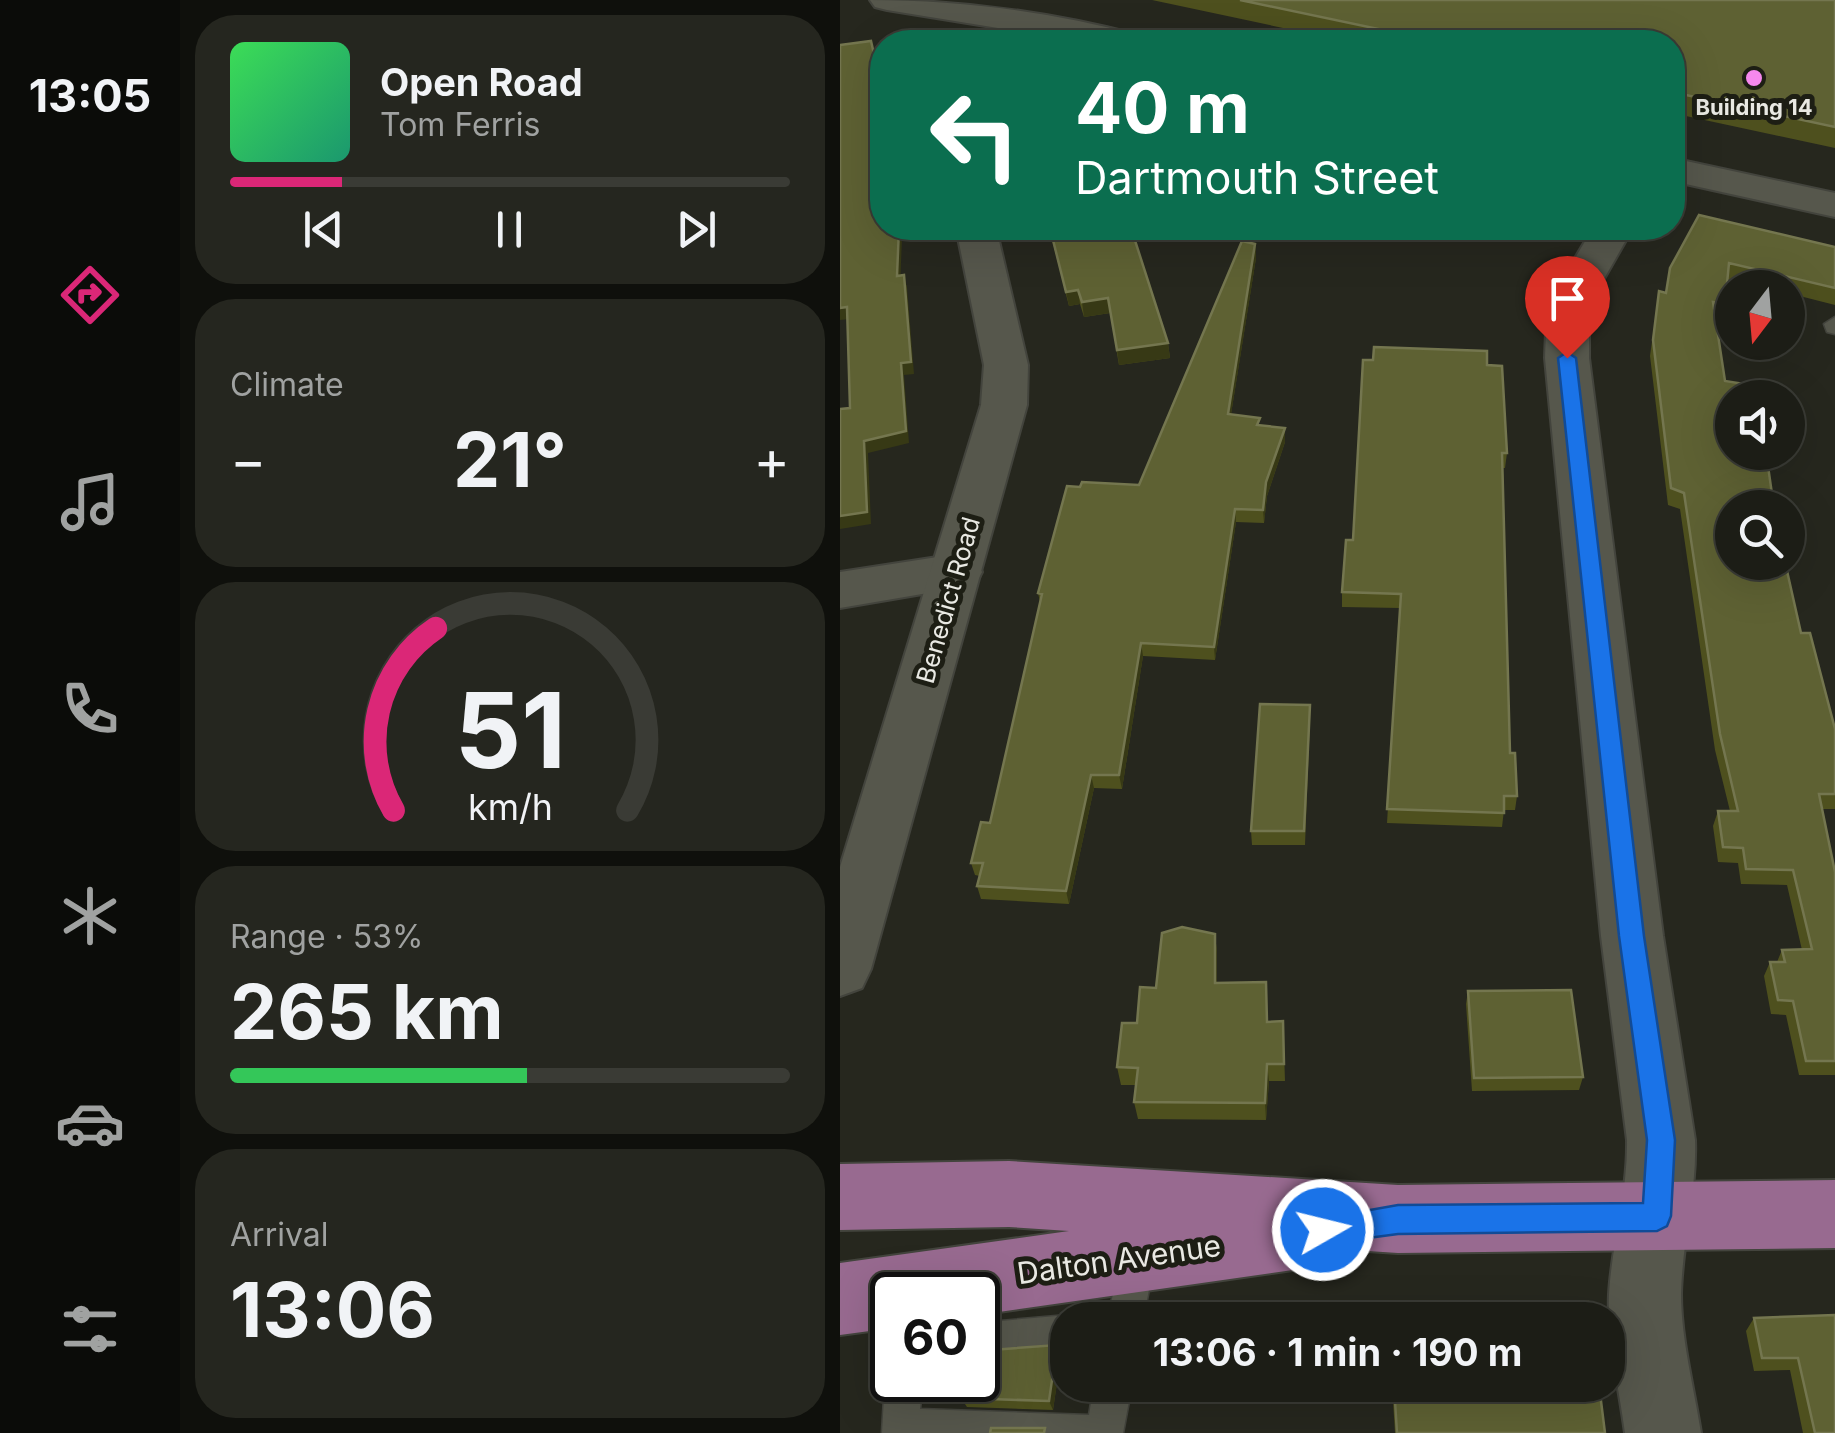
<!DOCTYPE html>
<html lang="en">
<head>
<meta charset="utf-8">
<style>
  :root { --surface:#1c1d16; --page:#25261f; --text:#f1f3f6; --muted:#a0a2a1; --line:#3a3b35; --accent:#db2777 }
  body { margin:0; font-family:Inter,sans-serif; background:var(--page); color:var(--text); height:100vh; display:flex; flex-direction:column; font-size:38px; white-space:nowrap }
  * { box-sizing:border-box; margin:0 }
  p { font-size:32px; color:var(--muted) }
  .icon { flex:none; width:55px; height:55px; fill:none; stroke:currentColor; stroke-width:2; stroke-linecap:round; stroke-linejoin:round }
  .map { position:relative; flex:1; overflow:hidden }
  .panel { display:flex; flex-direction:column; gap:15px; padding:15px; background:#0f100c; width:660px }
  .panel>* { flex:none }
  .guide { position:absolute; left:30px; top:30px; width:815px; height:210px; border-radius:40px; box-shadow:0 10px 40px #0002,0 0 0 2px var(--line); background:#0b6e4f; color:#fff; overflow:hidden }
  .needle { width:65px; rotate:196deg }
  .buttons { position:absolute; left:875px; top:270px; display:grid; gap:20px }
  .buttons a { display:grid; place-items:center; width:90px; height:90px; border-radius:50%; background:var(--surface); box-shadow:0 10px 40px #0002,0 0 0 2px var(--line); font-size:50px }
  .speed { position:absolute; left:30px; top:1272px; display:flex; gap:20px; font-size:50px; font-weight:700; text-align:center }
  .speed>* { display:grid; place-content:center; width:130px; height:130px; border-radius:50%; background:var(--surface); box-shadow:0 10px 40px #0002,0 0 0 2px var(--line); line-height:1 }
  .speed .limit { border:5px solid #111; border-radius:15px; background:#fff; color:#111 }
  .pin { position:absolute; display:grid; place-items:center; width:85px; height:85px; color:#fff; margin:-102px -42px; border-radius:50% 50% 50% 0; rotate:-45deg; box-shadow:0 0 10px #0007 }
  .pin .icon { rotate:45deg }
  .me { position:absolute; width:110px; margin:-55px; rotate:82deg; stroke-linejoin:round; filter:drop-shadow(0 0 8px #0008) }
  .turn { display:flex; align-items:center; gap:35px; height:210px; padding:0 40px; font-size:45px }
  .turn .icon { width:130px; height:130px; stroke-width:2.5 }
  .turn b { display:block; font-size:70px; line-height:85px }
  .big { font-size:75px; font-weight:700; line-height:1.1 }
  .panel .card { flex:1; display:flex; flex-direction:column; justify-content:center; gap:15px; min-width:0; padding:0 35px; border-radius:40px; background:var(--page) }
  .panel .dial { align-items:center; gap:0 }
  .dial svg { height:260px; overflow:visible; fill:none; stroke:var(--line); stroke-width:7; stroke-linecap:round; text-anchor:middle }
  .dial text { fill:var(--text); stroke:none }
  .song { display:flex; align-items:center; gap:30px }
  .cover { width:120px; height:120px; border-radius:15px; background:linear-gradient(135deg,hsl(130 70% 55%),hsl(160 70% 35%)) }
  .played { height:10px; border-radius:5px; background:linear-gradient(90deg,var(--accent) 20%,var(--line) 20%) }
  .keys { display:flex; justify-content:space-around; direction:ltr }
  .heat { display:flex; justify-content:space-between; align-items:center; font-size:55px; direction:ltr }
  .charge { height:15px; border-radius:8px; background:linear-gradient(90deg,#34c759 53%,var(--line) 0) }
  .trip { position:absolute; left:210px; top:1302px; width:575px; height:100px; border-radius:40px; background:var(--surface); box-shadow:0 10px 40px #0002,0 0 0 2px var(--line); font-weight:700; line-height:100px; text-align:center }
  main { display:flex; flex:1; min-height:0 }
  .dock { display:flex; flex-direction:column; width:180px; justify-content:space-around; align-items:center; background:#0b0c09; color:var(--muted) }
  .dock .icon { width:70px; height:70px }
  .dock .current { color:var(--accent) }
  .dock b { font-size:45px; color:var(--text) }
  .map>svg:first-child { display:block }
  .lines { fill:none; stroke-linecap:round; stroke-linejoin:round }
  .service-casing { stroke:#43443d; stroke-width:3 }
  .minor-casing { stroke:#43443d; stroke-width:4 }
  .tertiary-casing { stroke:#43443d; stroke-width:4 }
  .primary-casing { stroke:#43443d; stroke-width:4 }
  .service { fill:#56574c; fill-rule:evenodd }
  .minor { fill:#56574c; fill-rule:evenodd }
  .tertiary { fill:#56574c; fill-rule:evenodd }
  .primary { fill:#986a90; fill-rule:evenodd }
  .wall { fill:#4e501e }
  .shaded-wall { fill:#373915 }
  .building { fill:#5e6133; stroke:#74764f; stroke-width:2.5 }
  .route { fill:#1a73e8; stroke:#114b97; stroke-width:2.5 }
  .poi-dot { fill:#f688ed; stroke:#1d1e14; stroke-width:4 }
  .labels { text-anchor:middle; stroke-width:10; stroke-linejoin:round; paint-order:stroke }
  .far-poi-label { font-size:22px; font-weight:bold; fill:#e9e9e3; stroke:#1d1e14 }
  .street-label { font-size:25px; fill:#e9e9e3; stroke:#1d1e14 }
  .near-street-label { font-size:30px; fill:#e9e9e3; stroke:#1d1e14 }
</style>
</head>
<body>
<main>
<nav class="dock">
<b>13:05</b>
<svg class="icon current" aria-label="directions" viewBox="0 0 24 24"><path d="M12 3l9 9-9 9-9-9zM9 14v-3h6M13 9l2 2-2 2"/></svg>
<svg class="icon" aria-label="music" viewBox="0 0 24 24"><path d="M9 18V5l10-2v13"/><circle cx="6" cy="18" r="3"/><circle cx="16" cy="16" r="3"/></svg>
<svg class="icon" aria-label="phone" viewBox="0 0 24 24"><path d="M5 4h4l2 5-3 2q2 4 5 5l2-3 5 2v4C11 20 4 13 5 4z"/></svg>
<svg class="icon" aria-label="climate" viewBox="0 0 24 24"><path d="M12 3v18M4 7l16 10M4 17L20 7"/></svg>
<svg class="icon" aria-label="car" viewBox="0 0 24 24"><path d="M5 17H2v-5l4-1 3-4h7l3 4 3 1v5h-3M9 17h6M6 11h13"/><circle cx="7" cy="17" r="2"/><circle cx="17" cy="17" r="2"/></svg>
<svg class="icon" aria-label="filters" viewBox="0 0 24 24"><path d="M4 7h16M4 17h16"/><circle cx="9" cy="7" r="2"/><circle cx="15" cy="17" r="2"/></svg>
</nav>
<section class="panel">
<div class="card">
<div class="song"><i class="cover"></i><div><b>Open Road</b><p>Tom Ferris</p></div></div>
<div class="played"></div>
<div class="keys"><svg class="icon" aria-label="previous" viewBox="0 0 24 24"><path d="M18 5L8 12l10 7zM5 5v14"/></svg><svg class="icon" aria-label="pause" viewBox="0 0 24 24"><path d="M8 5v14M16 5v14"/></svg><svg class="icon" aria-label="next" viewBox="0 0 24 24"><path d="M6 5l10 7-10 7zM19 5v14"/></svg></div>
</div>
<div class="card"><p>Climate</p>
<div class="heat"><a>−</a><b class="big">21°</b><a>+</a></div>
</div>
<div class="card dial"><svg viewBox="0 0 100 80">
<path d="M14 69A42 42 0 1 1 86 69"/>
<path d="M14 69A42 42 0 0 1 27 13" stroke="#db2777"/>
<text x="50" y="56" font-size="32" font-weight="700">51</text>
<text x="50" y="72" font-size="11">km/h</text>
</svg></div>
<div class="card"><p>Range · 53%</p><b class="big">265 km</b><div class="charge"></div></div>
<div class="card"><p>Arrival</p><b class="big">13:06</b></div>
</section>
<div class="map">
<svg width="995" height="1433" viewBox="0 0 995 1433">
  <rect width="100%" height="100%" fill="#26271e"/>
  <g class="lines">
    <defs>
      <path id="service" d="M995 317V334L987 332 984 324Z
        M297 1241 310 1247 315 1259 303 1320H267L284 1247Z
        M228 1315 241 1320H228V1351L138 1359V1323Z
        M52 1366V1380H83L80 1409 249 1415 254 1385H292L283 1433H42L45 1380Z"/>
      <path id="minor" d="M753 228H793L749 305V358L823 936 855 1140C857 1192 842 1242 841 1294 841 1339 854 1388 861 1433H785C779 1388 767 1339 769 1294 772 1242 788 1192 787 1140L761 936 705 358 707 305Z
        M117 554 135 559 142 572 135 585 0 608V572Z"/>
      <path id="tertiary" d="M30 0C123 0 210 12 299 35L304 42H244L47 10 35 7Z
        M832 158 995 193V217L832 181Z
        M116 228H156L188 365 187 405 31 969 22 988 0 996V867L141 405 144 365Z"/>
      <path id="primary" d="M169 1161 558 1185 995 1180V1248L558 1253 483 1248 478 1259 453 1270 138 1315V1295H52V1328L0 1335V1263L229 1231 169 1227 0 1230V1164Z"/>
    </defs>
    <use href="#service" class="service-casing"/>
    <use href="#minor" class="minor-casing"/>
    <use href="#tertiary" class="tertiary-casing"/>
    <use href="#primary" class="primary-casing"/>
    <use href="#service" class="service"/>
    <use href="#minor" class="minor"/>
    <use href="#tertiary" class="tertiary"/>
    <use href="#primary" class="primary"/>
  </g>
  <path class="wall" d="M312 0H995V148L832 113V42H509Z
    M209 228H297L298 238 294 239 328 343 330 358 279 365 270 313 244 317 240 304 229 306Z
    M415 244 416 258 391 414 420 425 445 442 427 496 424 523 396 522 375 660 303 656 282 789 254 788 229 904 141 899 137 886 140 876 135 875 131 863 150 823 200 602 198 593 240 487 299 485Z
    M995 247V305L948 293V288H922L887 279 885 304 882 320 875 319 892 508 961 633 995 729V809H982L995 872V1075H959L946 1015 931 1014 924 976 930 962H937L942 950H962L947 885 901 884 898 863 878 862 873 826 878 811H890L875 750 840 509 828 505 810 356 819 291 826 293 830 268Z
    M647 365 667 453 665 468H663L670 753 677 796 675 810H664L662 827 547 823 560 608 502 607V592L513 540Z
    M470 720 465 845H412L411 831Z
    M375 934 377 953V983L428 1022 443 1021 445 1081H429L426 1120 298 1119 294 1102 296 1085H281L277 1067 297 1023 316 988Z
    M628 991 743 1077 739 1090 632 1091 626 1004Z
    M995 1315V1433H963L950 1370 914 1371 906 1331 914 1318Z
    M221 1355 213 1410 127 1407 121 1398Z
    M552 1385H759L765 1433H555Z"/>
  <path class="shaded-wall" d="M59 228 62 238 60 288 57 276Z
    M290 228H297L298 238 292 239Z
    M415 244 416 258 389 427 388 414Z
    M64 275 67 287 74 374 64 375 69 443 28 453 31 524 0 529V516L24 441Z
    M238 290 240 304 229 306 226 292Z
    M268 298 270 313 244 317 242 302Z
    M7 307 10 319 0 320V308Z
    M328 343 330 358 279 365 277 350Z
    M445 428V442L427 496 424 523 423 510 426 482Z
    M395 509 396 522 375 660 374 647Z
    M301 643 303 656 282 789 279 775Z
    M251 775 254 788 229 904 226 891Z
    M375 934 377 953V1002L375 983Z
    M427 1064 429 1081 426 1120 425 1103Z
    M217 1345 221 1355 213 1410 209 1401Z"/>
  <path class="building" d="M400 0H995V127L832 92V42H600Z
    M31 41 42 89V228H59L57 276 64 275 71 362 61 363 66 431 24 441 27 512 0 516V409L10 408 7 307 0 308V45Z
    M859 215 995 247V288L889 263 885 304 873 302 885 381 917 386 918 398H892V452H926L934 508H892V562H945L961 633H970L995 729V794H979L995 872V1061H966L953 1001 938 1000 930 962H945L942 950 972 949 953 870 906 869 903 848 883 847 878 811H898L880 734 844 493 831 488 813 340 819 291 826 293 830 268Z
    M210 228H291L328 343 277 350 268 298 242 302 238 290 226 292Z
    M402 241 415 244 388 414 420 418 417 425 445 428 426 482 423 510 395 509 374 647 301 643 279 775H251L226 891 137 886 143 863H131L141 822 150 823 202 594 198 593 227 486 240 487 242 482 299 485Z
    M534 347 647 351V365L662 366 667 453H662L670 753H675L677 796H664V813L547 809 561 594 502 592 506 540H513L523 360H533Z
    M420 704 470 705 464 831H411Z
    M342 927 375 934V983L426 982 427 1022 443 1021 444 1064H427L425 1103 294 1102 298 1068 277 1067 282 1023H297L300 987 316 988 322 933Z
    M731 990 743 1077 634 1078 628 991Z
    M748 1302 750 1320H650L648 1305Z
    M995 1315V1433H975L958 1358H922L914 1318Z
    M217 1345 209 1401 121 1398 124 1380H138V1351Z
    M554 1385H759L765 1433H557Z
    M151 1428H205L204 1433H150Z"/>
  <path class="route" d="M727 352 736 358 804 936 835 1140 831 1216 827 1226 817 1231 558 1234 483 1244 473 1240 469 1230 473 1220 558 1205 803 1203 807 1140 779 936 718 358Z"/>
  <circle class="poi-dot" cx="914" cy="78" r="10"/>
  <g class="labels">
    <g class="far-poi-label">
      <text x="914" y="115">Building 14</text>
    </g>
    <g class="street-label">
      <text transform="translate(108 600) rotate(-74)" y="9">Benedict Road</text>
    </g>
    <g class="near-street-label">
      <text transform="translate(279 1260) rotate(-8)" y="10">Dalton Avenue</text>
    </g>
  </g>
</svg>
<div class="buttons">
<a><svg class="needle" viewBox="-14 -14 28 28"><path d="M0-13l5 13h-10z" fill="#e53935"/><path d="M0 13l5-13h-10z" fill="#a0a2a1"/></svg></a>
<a><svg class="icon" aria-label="sound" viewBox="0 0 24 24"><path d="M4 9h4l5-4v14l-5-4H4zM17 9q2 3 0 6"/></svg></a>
<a><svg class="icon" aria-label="search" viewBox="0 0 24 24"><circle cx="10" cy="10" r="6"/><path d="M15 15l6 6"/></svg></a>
</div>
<div class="speed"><div class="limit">60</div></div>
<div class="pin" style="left:727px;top:358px;background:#d93025"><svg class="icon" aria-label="arrive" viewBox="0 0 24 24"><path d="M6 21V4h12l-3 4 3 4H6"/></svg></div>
<svg class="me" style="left:483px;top:1230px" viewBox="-20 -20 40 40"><circle r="17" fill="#1a73e8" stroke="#fff" stroke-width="3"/><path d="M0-11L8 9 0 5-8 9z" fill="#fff"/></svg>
<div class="trip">13:06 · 1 min · 190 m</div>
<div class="guide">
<div class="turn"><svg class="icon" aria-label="left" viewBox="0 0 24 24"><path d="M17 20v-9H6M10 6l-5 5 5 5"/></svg><div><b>40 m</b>Dartmouth Street</div></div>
</div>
</div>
</main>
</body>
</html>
